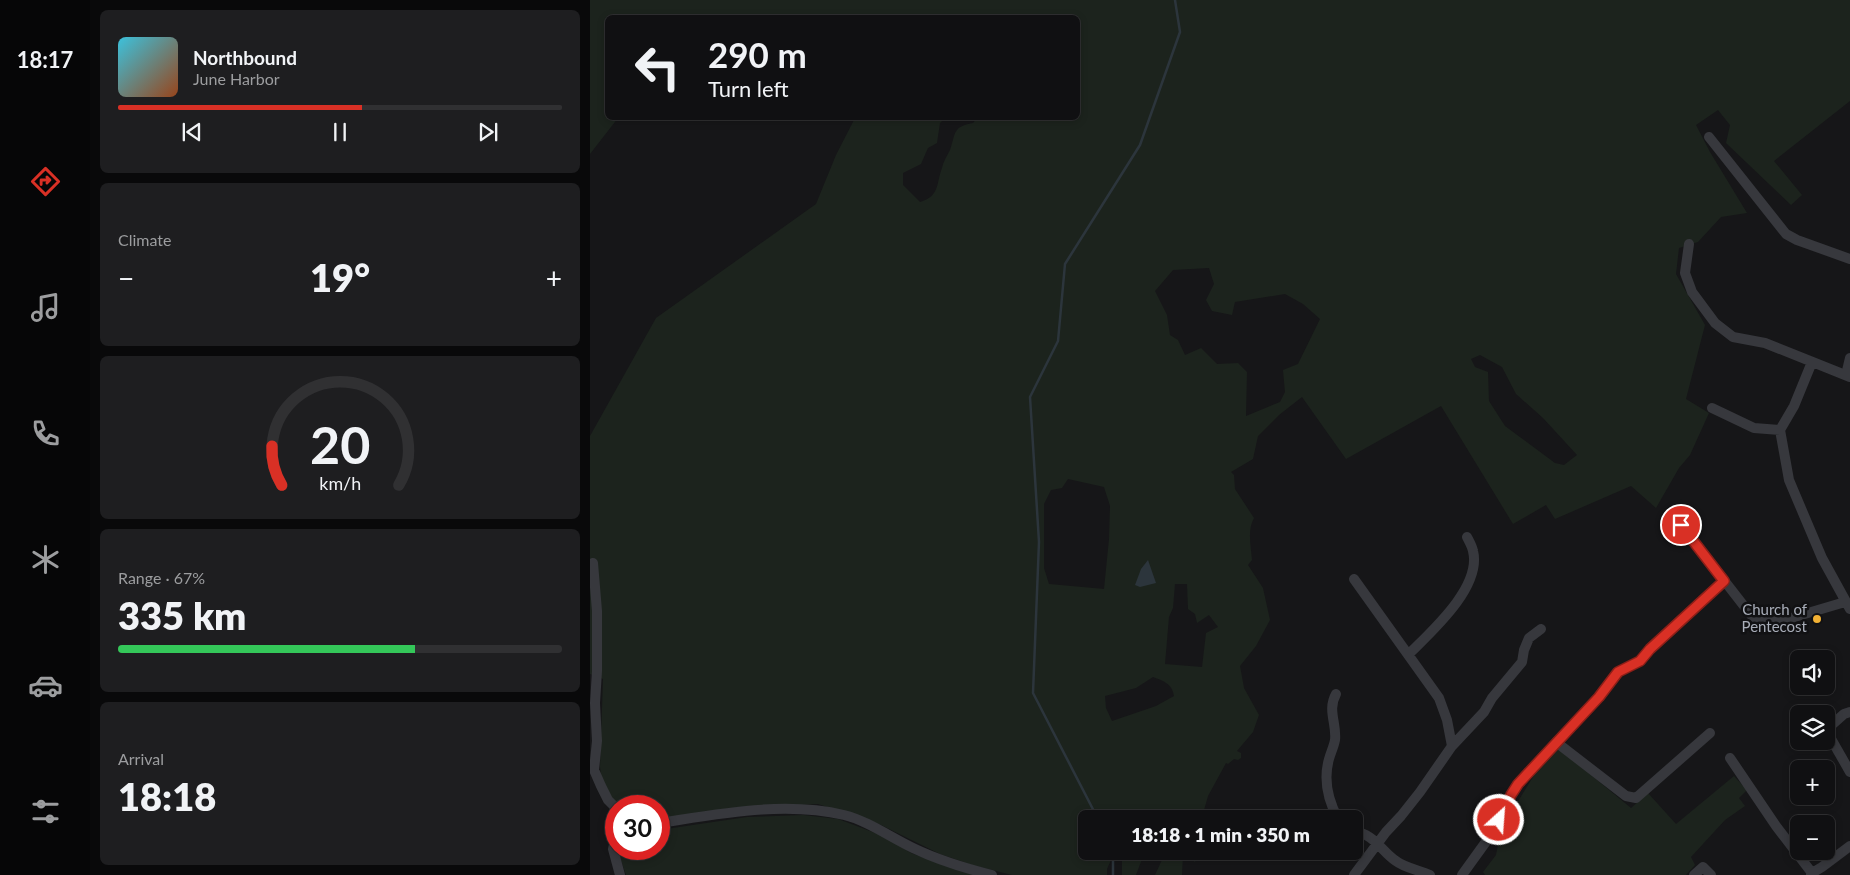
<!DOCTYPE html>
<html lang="en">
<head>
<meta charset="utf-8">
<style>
  :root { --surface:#101012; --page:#1e1e20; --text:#f1f3f6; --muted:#9c9d9f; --line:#303032; --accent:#d93025 }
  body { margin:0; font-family:Lato,sans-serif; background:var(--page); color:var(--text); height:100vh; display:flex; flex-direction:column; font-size:19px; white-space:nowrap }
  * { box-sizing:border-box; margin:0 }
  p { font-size:16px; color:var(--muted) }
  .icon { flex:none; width:28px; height:28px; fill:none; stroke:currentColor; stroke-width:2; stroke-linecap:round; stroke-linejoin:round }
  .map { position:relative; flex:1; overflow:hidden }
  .side { display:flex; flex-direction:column; gap:10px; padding:10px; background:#09090a; width:500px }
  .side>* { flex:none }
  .guide { position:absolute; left:15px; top:15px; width:475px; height:105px; border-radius:8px; box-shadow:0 2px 8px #0003,0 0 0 1px var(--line); background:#101012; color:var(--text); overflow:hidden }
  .fabs { position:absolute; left:1200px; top:650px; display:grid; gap:10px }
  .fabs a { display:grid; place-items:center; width:45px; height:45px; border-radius:8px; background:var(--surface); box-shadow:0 2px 8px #0003,0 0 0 1px var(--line); font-size:25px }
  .speed { position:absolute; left:15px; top:795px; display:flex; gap:10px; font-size:25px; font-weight:700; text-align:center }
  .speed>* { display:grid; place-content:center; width:65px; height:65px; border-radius:50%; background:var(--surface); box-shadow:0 2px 8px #0003,0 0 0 1px var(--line); line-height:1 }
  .speed .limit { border:8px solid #d22; background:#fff; color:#111 }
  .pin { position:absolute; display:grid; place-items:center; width:42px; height:42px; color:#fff; margin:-21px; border:2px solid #fff; border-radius:50%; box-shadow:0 1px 5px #0007 }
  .me { position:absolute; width:55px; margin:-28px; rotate:26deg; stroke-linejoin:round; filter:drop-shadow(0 0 4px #0008) }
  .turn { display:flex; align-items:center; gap:18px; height:105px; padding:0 20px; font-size:22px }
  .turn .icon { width:65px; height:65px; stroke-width:2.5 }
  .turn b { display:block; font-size:35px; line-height:42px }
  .big { font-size:38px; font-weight:800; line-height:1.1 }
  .side .card { flex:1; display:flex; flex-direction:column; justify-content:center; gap:8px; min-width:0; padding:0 18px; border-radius:8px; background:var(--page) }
  .side .dial { align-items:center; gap:0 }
  .dial svg { height:130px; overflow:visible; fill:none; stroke:var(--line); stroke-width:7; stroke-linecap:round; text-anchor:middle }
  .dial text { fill:var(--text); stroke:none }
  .song { display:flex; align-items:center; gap:15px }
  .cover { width:60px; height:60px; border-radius:8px; background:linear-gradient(135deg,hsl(190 70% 55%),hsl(20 70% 35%)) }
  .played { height:5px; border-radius:2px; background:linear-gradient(90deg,var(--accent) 55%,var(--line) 55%) }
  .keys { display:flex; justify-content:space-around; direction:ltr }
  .heat { display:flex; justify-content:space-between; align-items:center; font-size:28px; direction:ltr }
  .charge { height:8px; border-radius:4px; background:linear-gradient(90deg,#34c759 67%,var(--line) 0) }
  .trip { position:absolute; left:488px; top:810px; width:285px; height:50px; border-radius:8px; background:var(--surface); box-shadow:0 2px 8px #0003,0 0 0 1px var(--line); font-weight:800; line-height:50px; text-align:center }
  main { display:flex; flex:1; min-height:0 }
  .menu { display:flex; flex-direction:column; width:90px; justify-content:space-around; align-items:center; background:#060607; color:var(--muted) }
  .menu .icon { width:35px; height:35px }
  .menu .active { color:var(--accent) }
  .menu b { font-size:22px; color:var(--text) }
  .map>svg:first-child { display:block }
  .green { fill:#1c231d; fill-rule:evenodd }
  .water { fill:#2c353c }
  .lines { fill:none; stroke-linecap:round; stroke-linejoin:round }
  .stream { stroke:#2c353c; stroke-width:2.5 }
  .minor { stroke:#37383d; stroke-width:10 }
  .route-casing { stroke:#8d1f18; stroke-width:12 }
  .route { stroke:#d93025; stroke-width:9 }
  .poi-dot { fill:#f2b134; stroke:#111113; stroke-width:2 }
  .labels { text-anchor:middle; stroke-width:5; stroke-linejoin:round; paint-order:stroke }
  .poi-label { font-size:15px; fill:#a8adb8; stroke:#111113; text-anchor:end }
</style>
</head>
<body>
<main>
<nav class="menu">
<b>18:17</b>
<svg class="icon active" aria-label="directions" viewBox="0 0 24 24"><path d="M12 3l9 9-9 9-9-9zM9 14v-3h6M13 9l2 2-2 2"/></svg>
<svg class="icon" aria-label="music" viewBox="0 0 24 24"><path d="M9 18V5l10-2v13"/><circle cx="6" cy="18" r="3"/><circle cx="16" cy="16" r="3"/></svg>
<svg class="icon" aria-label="phone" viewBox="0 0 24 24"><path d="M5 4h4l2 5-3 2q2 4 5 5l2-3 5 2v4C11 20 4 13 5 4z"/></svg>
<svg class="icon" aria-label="climate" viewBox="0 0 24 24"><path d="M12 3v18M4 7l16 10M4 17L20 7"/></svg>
<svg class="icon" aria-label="car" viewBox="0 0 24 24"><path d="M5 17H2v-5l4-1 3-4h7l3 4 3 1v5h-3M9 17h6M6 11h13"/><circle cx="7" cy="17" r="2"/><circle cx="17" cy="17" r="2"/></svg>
<svg class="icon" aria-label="filters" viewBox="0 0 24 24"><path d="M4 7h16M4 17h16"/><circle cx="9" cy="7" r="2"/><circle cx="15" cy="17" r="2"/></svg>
</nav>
<section class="side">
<div class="card">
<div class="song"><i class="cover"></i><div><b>Northbound</b><p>June Harbor</p></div></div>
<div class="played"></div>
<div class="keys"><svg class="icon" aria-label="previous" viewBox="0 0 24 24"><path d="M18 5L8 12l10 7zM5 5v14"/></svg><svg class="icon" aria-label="pause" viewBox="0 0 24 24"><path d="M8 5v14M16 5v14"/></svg><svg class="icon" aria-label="next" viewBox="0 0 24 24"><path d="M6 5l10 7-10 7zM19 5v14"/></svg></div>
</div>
<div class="card"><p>Climate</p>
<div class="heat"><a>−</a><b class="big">19°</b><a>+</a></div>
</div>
<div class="card dial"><svg viewBox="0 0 100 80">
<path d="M14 69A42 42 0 1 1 86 69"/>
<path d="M14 69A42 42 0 0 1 8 45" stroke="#d93025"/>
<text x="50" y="56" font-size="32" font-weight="700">20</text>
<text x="50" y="72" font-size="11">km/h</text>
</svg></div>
<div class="card"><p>Range · 67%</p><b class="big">335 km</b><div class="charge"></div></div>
<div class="card"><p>Arrival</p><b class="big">18:18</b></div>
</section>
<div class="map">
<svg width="1260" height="875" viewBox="0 0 1260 875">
  <rect width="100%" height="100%" fill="#161618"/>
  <path class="green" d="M0 0H1260V101L1184 161 1212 195 1201 205 1136 143 1140 125 1128 110 1106 125 1120 152 1157 213 1131 217 1108 242 1089 248 1086 274 1115 325 1096 399 1119 413 1100 455 1089 468 1066 508 1041 486 965 519 956 505 923 524 851 406 756 459 712 397 689 415 668 436 663 459 641 472 644 475 645 489 664 518C657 530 661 547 662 560L658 565 673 588 680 620 666 646 650 666 654 688 669 715 663 732 647 751 651 753V758L648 760 644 759 638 764 636 763 618 796 614 810 629 819H496V851H525L517 869V875H422L382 865 350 854 291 825 228 804 154 808 69 820V806H29L18 796 12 782 10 767 13 679 0 674V436L66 318 226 204 246 155 265 118H355L350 123 347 143 338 148 331 164 313 173V185L330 202C350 196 346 184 352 168 353 162 357 156 360 150 366 133 362 127 383 123L387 118H488V18H18V118H28L0 154ZM619 268 624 284 616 300 622 311 642 315 645 302 695 294 713 304 730 319 708 364 693 370 695 392 690 402 656 416 657 372 648 363 627 364 611 348 595 355 588 340 580 335 577 315 565 291 583 270ZM890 355 912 367 926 394 953 418 987 455 974 465 965 463 915 426 899 401 898 372 885 367 881 359ZM478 479 514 487 520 506 519 539 514 589 459 584 454 568V504L461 490 472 488ZM585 584H597L598 609 605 614 607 623 619 615 628 627 616 633 612 667 575 664 579 617 583 608ZM563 677C573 681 582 683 584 696L566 706 522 721 516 708 515 696 546 688Z
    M967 747 1041 808 1058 793 1086 824 1144 776 1157 790 1149 798 1155 806 1135 820 1101 857 1105 865 1096 875H895L893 872 906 855 911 829 946 772Z
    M213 815 248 819 296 837 321 853 353 865 391 875H36L28 852 30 849H69V830L157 817Z
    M529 851H555L546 875H532V857Z
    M576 851H611L605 862 593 855 592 875H565Z"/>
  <path class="water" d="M558 560 566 583 550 587 545 585 551 569Z"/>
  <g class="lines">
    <path class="stream" d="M508 819 443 693 449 542 440 397 468 341 475 264 550 145 590 32 585 0
      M523 851V875"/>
    <path class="minor" d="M1119 137 1196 234 1207 240 1260 259
      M1099 244 1095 273 1102 292 1125 323 1143 337 1175 343 1260 377
      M1222 362 1204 406 1190 430 1199 480 1232 558 1260 609
      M1256 375 1260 358
      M1122 408 1164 428 1190 430
      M1091 525 1161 615 1172 622 1191 621 1255 602
      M3 563 7 611V671L5 703 7 741 4 770 11 786 18 800 26 808
      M819 654C842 631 892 587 883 551 882 546 879 541 877 537
      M746 694C737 710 747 724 745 740 744 746 741 752 739 759 733 780 738 800 748 819
      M1260 712 1254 714 1236 730 1260 772
      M966 742 1036 796 1046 798 1120 733
      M862 746 894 712 902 698 932 662 934 650 939 638 951 629
      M1140 758 1186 826 1222 873
      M69 823C129 814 194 801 254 815 278 821 300 837 323 848 348 860 374 868 402 875
      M764 832C784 833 791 851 806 861 815 868 829 870 840 875
      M26 836 23 849 30 875
      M764 875 796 832 811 816 830 792 862 746 857 720 849 698 764 579
      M872 875 903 832 921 795 928 784 1009 697 1028 672 1050 661 1060 649 1134 581
      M1104 875 1113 867 1121 875
      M1221 875 1222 873 1232 867 1260 846"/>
  </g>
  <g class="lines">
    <defs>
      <path id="route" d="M909 820 921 795 928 784 1009 697 1028 672 1050 661 1060 649 1134 581 1091 525"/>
    </defs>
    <use href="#route" class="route-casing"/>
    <use href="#route" class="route"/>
  </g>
  <circle class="poi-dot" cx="1227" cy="619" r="5"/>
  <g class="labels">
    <g class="poi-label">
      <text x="1217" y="615">Church of<tspan x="1217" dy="17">Pentecost</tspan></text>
    </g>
  </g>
</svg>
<div class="fabs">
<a><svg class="icon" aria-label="sound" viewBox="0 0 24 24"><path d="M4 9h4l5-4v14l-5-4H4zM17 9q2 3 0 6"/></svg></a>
<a><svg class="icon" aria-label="layers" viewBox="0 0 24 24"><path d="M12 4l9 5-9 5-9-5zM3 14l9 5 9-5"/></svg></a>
<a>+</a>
<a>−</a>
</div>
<div class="speed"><div class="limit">30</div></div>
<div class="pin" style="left:1091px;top:525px;background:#d93025"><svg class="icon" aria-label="arrive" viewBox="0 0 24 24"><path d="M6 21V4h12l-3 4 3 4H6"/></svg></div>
<svg class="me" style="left:909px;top:820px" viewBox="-20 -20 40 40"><circle r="17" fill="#d93025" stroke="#fff" stroke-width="3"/><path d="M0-11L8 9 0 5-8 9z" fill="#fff"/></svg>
<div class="trip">18:18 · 1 min · 350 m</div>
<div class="guide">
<div class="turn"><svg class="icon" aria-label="left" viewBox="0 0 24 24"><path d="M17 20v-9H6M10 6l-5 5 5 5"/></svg><div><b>290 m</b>Turn left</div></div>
</div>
</div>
</main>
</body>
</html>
